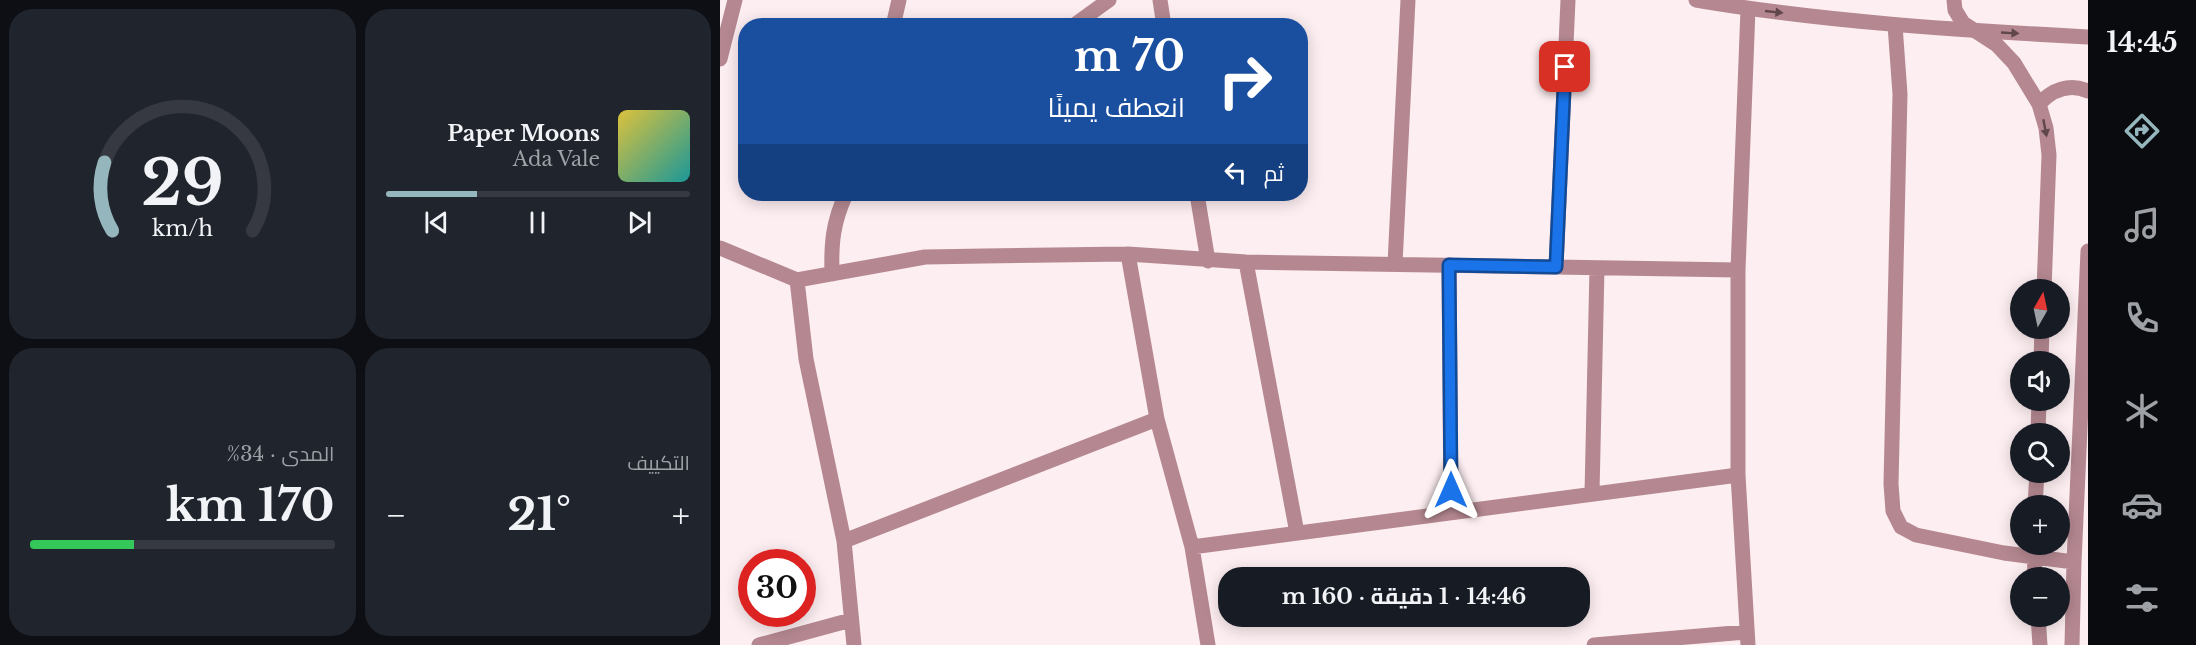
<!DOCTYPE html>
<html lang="ar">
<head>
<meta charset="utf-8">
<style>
  :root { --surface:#171b24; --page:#20242c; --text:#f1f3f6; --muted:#9ea1a6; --line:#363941; --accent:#94b6bc }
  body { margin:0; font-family:"Libre Baskerville",Cairo,serif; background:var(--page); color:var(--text); direction:rtl; height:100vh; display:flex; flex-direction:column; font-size:22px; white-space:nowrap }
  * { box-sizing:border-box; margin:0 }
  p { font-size:20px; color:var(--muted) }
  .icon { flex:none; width:33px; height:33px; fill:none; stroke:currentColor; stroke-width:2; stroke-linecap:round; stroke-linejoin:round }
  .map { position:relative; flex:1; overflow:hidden; direction:ltr }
  .sheet { display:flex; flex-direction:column; gap:9px; padding:9px; background:#0d0f14; width:720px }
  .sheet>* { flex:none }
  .hud { position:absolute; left:18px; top:18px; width:570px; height:183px; border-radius:24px; box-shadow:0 3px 15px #0003; direction:rtl; background:#1a4fa0; color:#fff; overflow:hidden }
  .needle { width:39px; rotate:9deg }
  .buttons { position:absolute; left:1290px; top:279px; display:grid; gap:12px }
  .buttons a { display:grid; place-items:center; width:60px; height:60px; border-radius:50%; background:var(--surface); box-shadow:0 3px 15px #0003; font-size:30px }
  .speed { position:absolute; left:18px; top:549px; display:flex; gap:12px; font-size:30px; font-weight:700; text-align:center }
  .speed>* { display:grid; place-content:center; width:78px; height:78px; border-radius:50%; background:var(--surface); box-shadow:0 3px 15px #0003; line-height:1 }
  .speed .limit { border:9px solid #d22; background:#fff; color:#111 }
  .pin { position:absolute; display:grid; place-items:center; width:51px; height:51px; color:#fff; margin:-26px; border-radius:12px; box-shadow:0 3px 9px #0006 }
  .me { position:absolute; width:66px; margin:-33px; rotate:0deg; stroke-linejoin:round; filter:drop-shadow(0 0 4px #0008) }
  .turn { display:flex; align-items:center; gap:21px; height:126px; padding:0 24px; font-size:27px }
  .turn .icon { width:78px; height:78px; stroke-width:2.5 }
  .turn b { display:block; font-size:42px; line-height:51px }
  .then { display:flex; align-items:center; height:57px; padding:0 24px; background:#0003; gap:12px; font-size:22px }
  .big { font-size:45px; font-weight:700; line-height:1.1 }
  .sheet .card { flex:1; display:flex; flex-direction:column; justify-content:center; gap:9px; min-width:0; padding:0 21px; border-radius:24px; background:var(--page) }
  .sheet .dial { align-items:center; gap:0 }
  .dial svg { height:156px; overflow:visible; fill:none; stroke:var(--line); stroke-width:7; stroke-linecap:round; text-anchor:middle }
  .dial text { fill:var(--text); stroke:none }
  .song { display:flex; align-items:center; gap:18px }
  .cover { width:72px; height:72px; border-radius:9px; background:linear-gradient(135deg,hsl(50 70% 55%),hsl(180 70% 35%)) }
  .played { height:6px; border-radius:3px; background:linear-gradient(90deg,var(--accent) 30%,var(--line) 30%) }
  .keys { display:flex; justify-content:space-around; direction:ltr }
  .heat { display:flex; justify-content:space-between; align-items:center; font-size:33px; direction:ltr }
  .charge { height:9px; border-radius:4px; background:linear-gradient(90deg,#34c759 34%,var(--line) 0) }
  .sheet .tiles { flex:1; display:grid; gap:9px; grid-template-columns:repeat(2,1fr) }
  .trip { position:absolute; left:498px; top:567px; width:372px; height:60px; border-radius:24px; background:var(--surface); box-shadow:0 3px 15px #0003; font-weight:700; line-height:60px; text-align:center; direction:rtl }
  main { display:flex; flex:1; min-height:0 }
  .tab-bar { display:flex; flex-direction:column; width:108px; justify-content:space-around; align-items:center; background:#090b0e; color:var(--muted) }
  .tab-bar .icon { width:42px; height:42px }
  .tab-bar .active { color:var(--accent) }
  .tab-bar b { font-size:27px; color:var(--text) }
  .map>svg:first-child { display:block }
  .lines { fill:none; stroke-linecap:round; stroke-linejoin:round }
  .minor { stroke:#b58891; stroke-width:15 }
  .tertiary { stroke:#b58891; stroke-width:15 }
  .oneway { fill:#5f474c }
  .route-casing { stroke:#114b97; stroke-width:15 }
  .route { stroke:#1a73e8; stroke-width:10 }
</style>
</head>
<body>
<main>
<nav class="tab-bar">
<b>14:45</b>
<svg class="icon active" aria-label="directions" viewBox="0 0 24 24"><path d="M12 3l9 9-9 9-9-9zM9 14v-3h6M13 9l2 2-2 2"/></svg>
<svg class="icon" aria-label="music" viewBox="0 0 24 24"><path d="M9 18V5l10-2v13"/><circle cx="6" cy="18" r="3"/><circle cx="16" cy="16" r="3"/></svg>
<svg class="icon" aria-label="phone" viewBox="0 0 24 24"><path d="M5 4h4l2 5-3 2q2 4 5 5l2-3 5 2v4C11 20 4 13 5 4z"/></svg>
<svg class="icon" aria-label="climate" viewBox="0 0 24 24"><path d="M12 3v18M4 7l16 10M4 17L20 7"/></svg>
<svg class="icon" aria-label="car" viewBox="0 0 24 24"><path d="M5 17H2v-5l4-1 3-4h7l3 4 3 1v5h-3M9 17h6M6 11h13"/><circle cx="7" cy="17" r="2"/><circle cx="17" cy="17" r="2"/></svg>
<svg class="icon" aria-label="filters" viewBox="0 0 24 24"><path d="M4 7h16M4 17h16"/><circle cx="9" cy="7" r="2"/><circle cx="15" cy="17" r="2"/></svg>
</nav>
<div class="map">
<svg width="1368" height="645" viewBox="0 0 1368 645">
  <rect width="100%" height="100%" fill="#fdeef1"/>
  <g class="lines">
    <path class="minor" d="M440 0 444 26
      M1234 0 1235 10 1243 23 1277 45 1294 63 1319 104 1326 128 1329 155 1324 290
      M1028 9 1018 270V475L1028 645
      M1175 25 1180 94 1171 484 1173 511 1181 527 1196 535 1284 553 1354 562
      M173 26 179 0
      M353 26 389 0
      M0 59 15 0
      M1319 104C1332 90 1349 83 1368 91
      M477 194 488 261
      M0 248 77 280 205 257 264 256 408 254 526 262 1018 270
      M408 254 437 419 472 547 488 645
      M526 262 577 533
      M675 264 688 0
      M729 265 731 513
      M836 267 848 0
      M112 274C111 243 113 222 126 194
      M77 280 86 359 124 541 134 645
      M1321 362 1322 328
      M1318 434 1319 400
      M872 493 877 268
      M1315 506 1317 472
      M124 541 437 419
      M1314 544 1315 578
      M472 547 1018 475
      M1318 616 1320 645
      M39 645 131 620
      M874 645 1026 632
      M1352 645 1354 562 1368 251"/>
    <path class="tertiary" d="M976 0C1105 22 1237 30 1368 37"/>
  </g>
  <defs><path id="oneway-solid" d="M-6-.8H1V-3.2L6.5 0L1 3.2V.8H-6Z" transform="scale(1.5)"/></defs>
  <g class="oneway">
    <use href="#oneway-solid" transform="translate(1054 12) rotate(6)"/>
    <use href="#oneway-solid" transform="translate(1290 33) rotate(3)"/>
    <use href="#oneway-solid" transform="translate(1325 128) rotate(79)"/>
  </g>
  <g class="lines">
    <defs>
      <path id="route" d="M731 490 729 265 836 267 845 67"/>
    </defs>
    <use href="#route" class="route-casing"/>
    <use href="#route" class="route"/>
  </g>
</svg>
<div class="buttons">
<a><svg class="needle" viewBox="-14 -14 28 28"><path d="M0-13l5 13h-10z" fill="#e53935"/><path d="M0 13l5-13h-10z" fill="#9ea1a6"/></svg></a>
<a><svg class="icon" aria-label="sound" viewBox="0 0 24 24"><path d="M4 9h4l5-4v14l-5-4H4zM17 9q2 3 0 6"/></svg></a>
<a><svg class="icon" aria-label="search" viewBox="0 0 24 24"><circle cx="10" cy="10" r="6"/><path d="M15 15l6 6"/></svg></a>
<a>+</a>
<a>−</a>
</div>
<div class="speed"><div class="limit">30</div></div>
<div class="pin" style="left:845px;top:67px;background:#d93025"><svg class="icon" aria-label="arrive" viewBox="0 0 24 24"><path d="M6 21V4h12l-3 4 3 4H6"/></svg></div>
<svg class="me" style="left:731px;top:490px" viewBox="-20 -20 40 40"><path d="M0-17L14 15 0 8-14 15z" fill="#1a73e8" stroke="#fff" stroke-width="4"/></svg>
<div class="trip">14:46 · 1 دقيقة · 160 m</div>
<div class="hud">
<div class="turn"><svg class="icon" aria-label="right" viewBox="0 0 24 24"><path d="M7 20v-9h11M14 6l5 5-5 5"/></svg><div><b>70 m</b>انعطف يمينًا</div></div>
<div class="then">ثم<svg class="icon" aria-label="left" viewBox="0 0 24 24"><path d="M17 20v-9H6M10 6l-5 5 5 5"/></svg></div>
</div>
</div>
<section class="sheet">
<div class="tiles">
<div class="card">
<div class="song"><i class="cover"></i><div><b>Paper Moons</b><p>Ada Vale</p></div></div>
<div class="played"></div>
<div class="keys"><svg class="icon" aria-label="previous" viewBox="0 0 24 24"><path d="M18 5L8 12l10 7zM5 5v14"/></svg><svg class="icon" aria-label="pause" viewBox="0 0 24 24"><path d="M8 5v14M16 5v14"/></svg><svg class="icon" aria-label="next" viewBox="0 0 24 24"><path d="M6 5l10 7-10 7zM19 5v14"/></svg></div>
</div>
<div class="card dial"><svg viewBox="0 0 100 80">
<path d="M14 69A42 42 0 1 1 86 69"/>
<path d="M14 69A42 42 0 0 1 10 34" stroke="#94b6bc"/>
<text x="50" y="56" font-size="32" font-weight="700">29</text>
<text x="50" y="72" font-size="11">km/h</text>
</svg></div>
<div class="card"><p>التكييف</p>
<div class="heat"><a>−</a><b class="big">21°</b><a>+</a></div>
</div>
<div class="card"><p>المدى · 34%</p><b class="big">170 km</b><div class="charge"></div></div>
</div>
</section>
</main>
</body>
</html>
